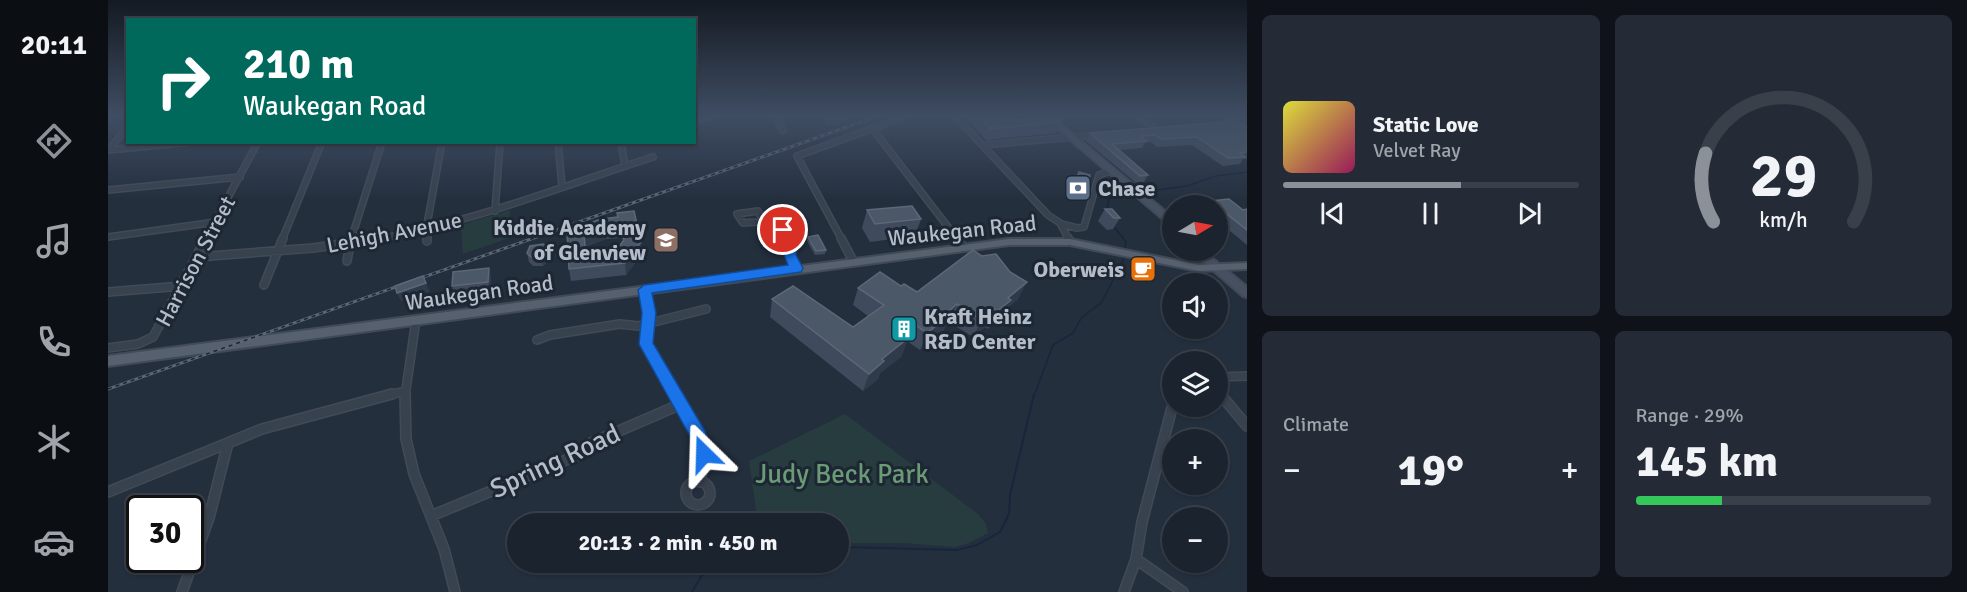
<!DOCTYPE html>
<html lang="en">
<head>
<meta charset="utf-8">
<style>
  :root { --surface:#1b232e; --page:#242b36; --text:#f1f3f6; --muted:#a0a4aa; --line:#39404a; --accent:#8c9099 }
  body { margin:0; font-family:Signika,sans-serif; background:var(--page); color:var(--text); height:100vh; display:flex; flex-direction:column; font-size:22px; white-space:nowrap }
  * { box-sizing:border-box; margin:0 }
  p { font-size:20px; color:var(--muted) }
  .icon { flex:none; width:33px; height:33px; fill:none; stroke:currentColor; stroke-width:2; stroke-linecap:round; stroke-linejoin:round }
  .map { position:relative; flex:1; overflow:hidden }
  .details { display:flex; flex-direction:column; gap:15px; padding:15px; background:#0f1319; width:720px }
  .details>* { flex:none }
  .banner { position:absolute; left:18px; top:18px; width:570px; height:126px; border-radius:0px; box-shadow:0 2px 4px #0004,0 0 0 2px var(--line); background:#00695c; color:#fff; overflow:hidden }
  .needle { width:39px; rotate:80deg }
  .buttons { position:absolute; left:1054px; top:195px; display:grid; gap:12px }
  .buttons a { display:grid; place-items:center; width:66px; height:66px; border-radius:50%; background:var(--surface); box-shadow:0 2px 4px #0004,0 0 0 2px var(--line); font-size:30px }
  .speed { position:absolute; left:18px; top:495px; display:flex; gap:12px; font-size:30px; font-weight:700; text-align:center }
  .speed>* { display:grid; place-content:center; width:78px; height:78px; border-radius:50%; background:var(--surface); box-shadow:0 2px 4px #0004,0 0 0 2px var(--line); line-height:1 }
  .speed .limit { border:3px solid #111; border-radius:9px; background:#fff; color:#111 }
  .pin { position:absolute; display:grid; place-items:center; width:51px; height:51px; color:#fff; margin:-26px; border:3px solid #fff; border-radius:50%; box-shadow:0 2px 6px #0007 }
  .me { position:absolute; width:66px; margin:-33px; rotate:338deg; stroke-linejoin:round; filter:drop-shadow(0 0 4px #0008) }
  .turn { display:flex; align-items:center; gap:21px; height:126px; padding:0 18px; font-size:27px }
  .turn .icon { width:78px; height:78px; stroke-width:2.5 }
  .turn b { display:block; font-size:42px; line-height:51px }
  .big { font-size:45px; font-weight:700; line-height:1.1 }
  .details .tile { flex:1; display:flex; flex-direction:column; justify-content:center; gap:9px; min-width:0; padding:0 21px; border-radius:9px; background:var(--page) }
  .details .dial { align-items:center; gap:0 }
  .dial svg { height:156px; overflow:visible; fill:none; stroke:var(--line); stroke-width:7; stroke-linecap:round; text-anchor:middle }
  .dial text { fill:var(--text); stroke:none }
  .song { display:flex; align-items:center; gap:18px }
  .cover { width:72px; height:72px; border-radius:9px; background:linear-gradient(135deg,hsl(60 70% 55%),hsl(330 70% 35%)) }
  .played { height:6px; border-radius:3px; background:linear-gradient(90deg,var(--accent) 60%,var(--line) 60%) }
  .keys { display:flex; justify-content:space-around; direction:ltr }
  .heat { display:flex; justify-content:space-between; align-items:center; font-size:33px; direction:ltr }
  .charge { height:9px; border-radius:4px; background:linear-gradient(90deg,#34c759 29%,var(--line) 0) }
  .details .tiles { flex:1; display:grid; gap:15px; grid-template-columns:repeat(2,1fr) }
  .trip { position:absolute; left:399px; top:513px; width:342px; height:60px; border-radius:30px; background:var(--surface); box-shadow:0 2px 4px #0004,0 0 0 2px var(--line); font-weight:700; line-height:60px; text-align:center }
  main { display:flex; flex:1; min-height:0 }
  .dock { display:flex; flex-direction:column; width:108px; justify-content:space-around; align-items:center; background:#0b0e12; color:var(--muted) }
  .dock .icon { width:42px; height:42px }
  .dock .active { color:var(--accent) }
  .dock b { font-size:27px; color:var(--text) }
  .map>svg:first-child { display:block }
  .green { fill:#263c3f }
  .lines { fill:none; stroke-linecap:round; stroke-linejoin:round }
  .stream-far1 { stroke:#17263c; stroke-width:1.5 }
  .stream { stroke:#17263c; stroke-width:2 }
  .minor-far2-casing { stroke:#414a57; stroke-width:8 }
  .minor-far1-casing { stroke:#414a57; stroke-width:10 }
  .minor-casing { stroke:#414a57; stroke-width:12 }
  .secondary-casing { stroke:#414a57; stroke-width:4 }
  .primary-casing { stroke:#414a57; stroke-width:4 }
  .minor-far2 { stroke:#38414e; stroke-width:5 }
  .minor-far1 { stroke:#38414e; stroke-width:7 }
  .minor { stroke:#38414e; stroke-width:9 }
  .secondary { fill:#465061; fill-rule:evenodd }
  .primary { fill:#56606e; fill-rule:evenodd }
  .rail-casing { stroke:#5a6575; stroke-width:3 }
  .rail { stroke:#1d2633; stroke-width:1.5; stroke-dasharray:4; stroke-linecap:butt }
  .wall { fill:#3f4b5c; fill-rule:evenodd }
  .shaded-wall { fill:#2f3b4b }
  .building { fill:#4b5868; stroke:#5c6777; stroke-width:1.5; fill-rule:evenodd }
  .route { fill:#1a73e8; stroke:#114b97; stroke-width:1.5 }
  .labels { text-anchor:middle; stroke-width:6; stroke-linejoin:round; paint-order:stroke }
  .poi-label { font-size:22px; font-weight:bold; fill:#b4bcc9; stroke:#1d2633; text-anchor:start }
  .street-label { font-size:22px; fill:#b4bcc9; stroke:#1d2633 }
  .near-street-label { font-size:27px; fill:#b4bcc9; stroke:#1d2633 }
  .near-park-label { font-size:27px; fill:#6b9a76; stroke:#1d2633 }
</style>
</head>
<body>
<main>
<nav class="dock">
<b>20:11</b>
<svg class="icon active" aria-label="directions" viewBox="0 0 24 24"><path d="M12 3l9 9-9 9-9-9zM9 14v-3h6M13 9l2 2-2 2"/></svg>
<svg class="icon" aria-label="music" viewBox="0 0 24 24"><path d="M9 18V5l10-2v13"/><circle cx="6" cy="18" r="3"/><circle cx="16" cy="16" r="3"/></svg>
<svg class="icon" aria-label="phone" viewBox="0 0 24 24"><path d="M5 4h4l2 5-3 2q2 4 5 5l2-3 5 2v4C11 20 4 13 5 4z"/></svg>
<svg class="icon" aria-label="climate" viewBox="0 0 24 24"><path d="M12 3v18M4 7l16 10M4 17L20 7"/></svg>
<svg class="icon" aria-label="car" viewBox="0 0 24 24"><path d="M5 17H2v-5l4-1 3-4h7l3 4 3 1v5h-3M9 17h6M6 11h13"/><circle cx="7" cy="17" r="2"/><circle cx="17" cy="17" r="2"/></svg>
</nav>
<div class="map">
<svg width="1139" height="592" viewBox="0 0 1139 592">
  <rect width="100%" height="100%" fill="#242f3e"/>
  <path class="green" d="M402 210 401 238 355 254 353 225Z
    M737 414 870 514 878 524 880 533 861 543 847 547 795 543H731L730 524 650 523 641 461Z"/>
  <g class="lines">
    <path class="stream-far1" d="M1034 192 1079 186 1108 176 1139 172
      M999 209 1001 198 1026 193
      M926 396 945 345 965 333 974 317 993 303 1015 261 1018 242 1007 228"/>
    <path class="stream" d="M730 547 849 550 869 545 892 532 901 514 902 495 926 394
      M584 592 594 575 620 562"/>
    <defs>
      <path id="minor-far2" d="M668 117 675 131
        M848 117 940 215 952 223 961 240
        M1031 117 1048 129
        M721 122 738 117
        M1120 122 1139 121
        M764 128 850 240
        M450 142 454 186
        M513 142 517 166
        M875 145 989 135
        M0 150 84 142
        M0 150 20 127
        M0 190 132 177
        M387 211 392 142
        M655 221 650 211 629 214 635 223C655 221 671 222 682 240
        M953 224 969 228 976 227 991 175 1002 171
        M0 237 108 222
        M97 240 150 142
        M174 240 214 142
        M243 240 274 142
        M266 240C362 223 452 187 545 157
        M319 240 318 230 334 142
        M734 240 689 156 796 117"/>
      <path id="minor-far1" d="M319 238V241
        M681 238 684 244 682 255 688 269
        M733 238 745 261
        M849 238 856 248
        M960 238 962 242
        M89 257 205 248 275 238
        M239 261 243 238
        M156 285 175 238
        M536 290 541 313 538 344 567 396
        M0 292 74 286
        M429 340 442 335 512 324 530 326 598 309
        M0 348 30 344 45 337 98 238
        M1110 377 1139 376
        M1110 391 1114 396
        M278 396 297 391
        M297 396 308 320"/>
      <path id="minor" d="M297 394 298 439 306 474 336 549 347 592
        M566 394 594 443 596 458 592 482
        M1112 394 1139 426
        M578 493a12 12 0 1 1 24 0a12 12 0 1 1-24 0Z
        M0 492 154 429 284 394
        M323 516 470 455 483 443 571 405
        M1028 559 1075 592
        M74 592 101 518 120 443
        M1016 592 1028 559 1034 522 1065 404"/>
      <path id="secondary" d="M936 117H944L1065 218V226L1062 225Z
        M1082 250H1094L1139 287V297L1135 296Z"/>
      <path id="primary" d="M901 239H962L1091 265 1139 263V269L1091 271 962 245H901L0 366V356Z"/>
    </defs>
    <use href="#minor-far2" class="minor-far2-casing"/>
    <use href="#minor-far1" class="minor-far1-casing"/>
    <use href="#minor" class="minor-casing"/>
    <use href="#secondary" class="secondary-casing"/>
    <use href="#primary" class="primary-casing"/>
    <use href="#minor-far2" class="minor-far2"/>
    <use href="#minor-far1" class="minor-far1"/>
    <use href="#minor" class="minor"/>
    <use href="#secondary" class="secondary"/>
    <use href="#primary" class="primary"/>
    <defs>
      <path id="rail" d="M0 389 767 117"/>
    </defs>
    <use href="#rail" class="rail-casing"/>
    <use href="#rail" class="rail"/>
  </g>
  <path class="wall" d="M586 117H607V121L586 123Z
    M861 117H891L896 121 917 119 915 117H947L953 122 948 133 878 140 860 120Z
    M1139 127V159H1135L1132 164 1115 166 1084 145 1049 147 1043 142 1037 143 1034 148 1011 150 1040 175 1036 182 1028 183 978 141 982 133Z
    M971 172 979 187 975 196 966 197 962 192Z
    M1102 201 1135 210 1139 209V245L1110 221V206H1099Z
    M997 209 1012 218 1005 229 999 230 990 221Z
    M759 210 813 219 807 236 762 242 754 228Z
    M510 217 533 242 534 254 518 275 463 281 461 269 459 231ZM514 238 515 241 506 253 478 256 477 247 498 239Z
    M700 237 718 250 717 254 707 255 699 241Z
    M1065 246V250H1087L1084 255 1070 256 1062 249Z
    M419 253 442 256V260L435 266H425L421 262Z
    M383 276V291L347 295 344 286Z
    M793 286 809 292 910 299 898 309 894 317 880 329 877 327 865 337 841 322 838 325 835 331 812 350 799 341 793 357 772 373 770 379 755 391 662 317 664 299 745 327 760 316 745 305 750 288Z"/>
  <path class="shaded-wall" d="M623 117H636V120L623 122Z
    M496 228 498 239 477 247 476 235Z
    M533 242 534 254 518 275 517 263Z
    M440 247 442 260 435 266 433 257Z
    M381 268 383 276V291L380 282Z
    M919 282 910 299 898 309 894 317 880 329 889 311 900 298Z
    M318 283 322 292 293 301 289 293Z
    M849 304 841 322 838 325 835 331 812 350 819 333 840 312Z
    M886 309 877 327 865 337 874 320Z
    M806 324 793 357 772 373 770 379 755 391 761 374 774 359 795 332Z"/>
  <path class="building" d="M871 117H891L896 121 933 118 932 117H947L953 122 883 129Z
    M1125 121 1139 127V152L1132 153 1137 157 1120 158 1089 137 1053 139 1047 135 1032 136 1038 141 1004 144 1040 175 1032 176 982 133Z
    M971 172 982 175 979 187 971 188 966 184Z
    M1121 199 1135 210 1139 209V230L1110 207V206H1108L1102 201Z
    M804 206 813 219 767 224 759 210Z
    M997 209H1004L1012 218H1006Z
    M526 211 533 242 517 263 461 269 459 231 493 219 510 217 509 213ZM513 226 516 240 506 253 478 256 476 235 496 228Z
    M710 235 718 250 708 251 700 237Z
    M435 244 440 247V252L433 257H423L419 253 422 246Z
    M865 250 874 256 888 254 902 272 919 282 900 298 903 300 889 311 886 309 874 320 849 304 840 312 843 314 819 333 806 324 795 332 799 334 795 336 799 339 774 359 776 361 761 374 664 299 685 286 745 327 776 305 750 288 772 272 793 286 796 284 809 292Z
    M381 268 380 282 344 286 345 272Z
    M315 276 318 283 289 293 287 286Z"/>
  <linearGradient id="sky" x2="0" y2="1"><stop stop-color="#141a22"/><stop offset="0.58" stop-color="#3f4d63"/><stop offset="1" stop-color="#3f4d63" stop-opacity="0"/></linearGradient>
  <rect width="1139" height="200" fill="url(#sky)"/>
  <path class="route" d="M675 226 680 227 690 244 688 255 695 268 693 272 544 293 548 313 545 343 597 431 604 454 602 460 596 462 590 460 583 438 531 344 534 313 530 290 536 285 680 265 676 255 678 244 669 230Z"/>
  <defs>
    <symbol id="bank-square" viewBox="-11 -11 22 22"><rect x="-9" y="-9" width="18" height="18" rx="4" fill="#5c6f8a" stroke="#1d2633"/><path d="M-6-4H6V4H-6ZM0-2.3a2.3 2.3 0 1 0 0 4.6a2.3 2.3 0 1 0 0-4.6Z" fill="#fff"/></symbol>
    <symbol id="school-square" viewBox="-11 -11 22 22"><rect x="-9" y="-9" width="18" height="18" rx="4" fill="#8d6e63" stroke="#1d2633"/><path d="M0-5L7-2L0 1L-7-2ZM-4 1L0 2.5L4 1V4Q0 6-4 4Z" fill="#fff"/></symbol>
    <symbol id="cafe-square" viewBox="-11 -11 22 22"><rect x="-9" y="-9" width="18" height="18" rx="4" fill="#e8710a" stroke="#1d2633"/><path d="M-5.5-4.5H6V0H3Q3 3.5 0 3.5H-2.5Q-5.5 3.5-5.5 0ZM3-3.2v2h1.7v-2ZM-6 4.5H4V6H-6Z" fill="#fff"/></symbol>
    <symbol id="building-square" viewBox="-11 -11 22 22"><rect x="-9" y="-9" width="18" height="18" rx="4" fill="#0f9aa8" stroke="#1d2633"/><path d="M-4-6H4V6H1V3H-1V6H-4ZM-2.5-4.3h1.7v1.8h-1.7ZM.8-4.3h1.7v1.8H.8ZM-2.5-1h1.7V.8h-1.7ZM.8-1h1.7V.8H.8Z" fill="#fff"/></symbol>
  </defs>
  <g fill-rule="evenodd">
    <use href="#bank-square" x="955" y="173" width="30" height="30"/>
    <use href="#school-square" x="543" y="225" width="30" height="30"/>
    <use href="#cafe-square" x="1020" y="254" width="30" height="30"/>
    <use href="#building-square" x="781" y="314" width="30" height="30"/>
  </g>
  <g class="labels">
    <g class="poi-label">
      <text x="990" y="196">Chase</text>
      <text x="538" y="235" text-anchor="end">Kiddie Academy<tspan x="538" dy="25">of Glenview</tspan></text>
      <text x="1016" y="277" text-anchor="end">Oberweis</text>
      <text x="816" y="324">Kraft Heinz<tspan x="816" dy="25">R&amp;D Center</tspan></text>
    </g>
    <g class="street-label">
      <text transform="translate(854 230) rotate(-6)" y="8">Waukegan Road</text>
      <text transform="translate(286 232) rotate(-11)" y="8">Lehigh Avenue</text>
      <text transform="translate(87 261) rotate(-62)" y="8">Harrison Street</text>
      <text transform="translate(371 292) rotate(-8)" y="8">Waukegan Road</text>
    </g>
    <g class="near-street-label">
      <text transform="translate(447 461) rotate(-25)" y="9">Spring Road</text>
    </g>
    <g class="near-park-label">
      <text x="734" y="483">Judy Beck Park</text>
    </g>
  </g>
</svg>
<div class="buttons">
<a><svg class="needle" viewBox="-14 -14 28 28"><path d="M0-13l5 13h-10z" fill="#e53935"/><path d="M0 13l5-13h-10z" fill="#a0a4aa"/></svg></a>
<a><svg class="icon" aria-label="sound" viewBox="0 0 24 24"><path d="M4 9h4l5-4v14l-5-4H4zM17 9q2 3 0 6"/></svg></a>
<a><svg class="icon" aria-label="layers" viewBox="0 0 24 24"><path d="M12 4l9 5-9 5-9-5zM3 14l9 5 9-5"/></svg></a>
<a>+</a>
<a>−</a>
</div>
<div class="speed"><div class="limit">30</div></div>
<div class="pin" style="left:675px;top:230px;background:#d93025"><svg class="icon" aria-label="arrive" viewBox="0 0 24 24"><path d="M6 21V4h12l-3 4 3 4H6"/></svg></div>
<svg class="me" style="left:596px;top:454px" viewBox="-20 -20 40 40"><path d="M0-17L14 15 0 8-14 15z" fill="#1a73e8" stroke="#fff" stroke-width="4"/></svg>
<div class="trip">20:13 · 2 min · 450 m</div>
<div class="banner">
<div class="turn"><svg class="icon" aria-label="right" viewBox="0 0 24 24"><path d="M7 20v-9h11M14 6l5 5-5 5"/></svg><div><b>210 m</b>Waukegan Road</div></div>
</div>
</div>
<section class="details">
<div class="tiles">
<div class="tile">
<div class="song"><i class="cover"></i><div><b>Static Love</b><p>Velvet Ray</p></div></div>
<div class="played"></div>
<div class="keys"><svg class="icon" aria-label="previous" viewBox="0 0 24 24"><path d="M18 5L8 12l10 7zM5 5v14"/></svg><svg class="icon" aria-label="pause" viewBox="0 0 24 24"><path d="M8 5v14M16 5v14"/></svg><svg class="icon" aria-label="next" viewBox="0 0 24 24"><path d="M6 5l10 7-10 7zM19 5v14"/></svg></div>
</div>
<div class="tile dial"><svg viewBox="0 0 100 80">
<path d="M14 69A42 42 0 1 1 86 69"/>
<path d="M14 69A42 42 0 0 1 10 34" stroke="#8c9099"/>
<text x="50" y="56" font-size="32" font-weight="700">29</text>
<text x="50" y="72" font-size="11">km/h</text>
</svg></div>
<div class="tile"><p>Climate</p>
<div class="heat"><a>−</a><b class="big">19°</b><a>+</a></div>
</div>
<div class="tile"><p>Range · 29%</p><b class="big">145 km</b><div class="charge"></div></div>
</div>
</section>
</main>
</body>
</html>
